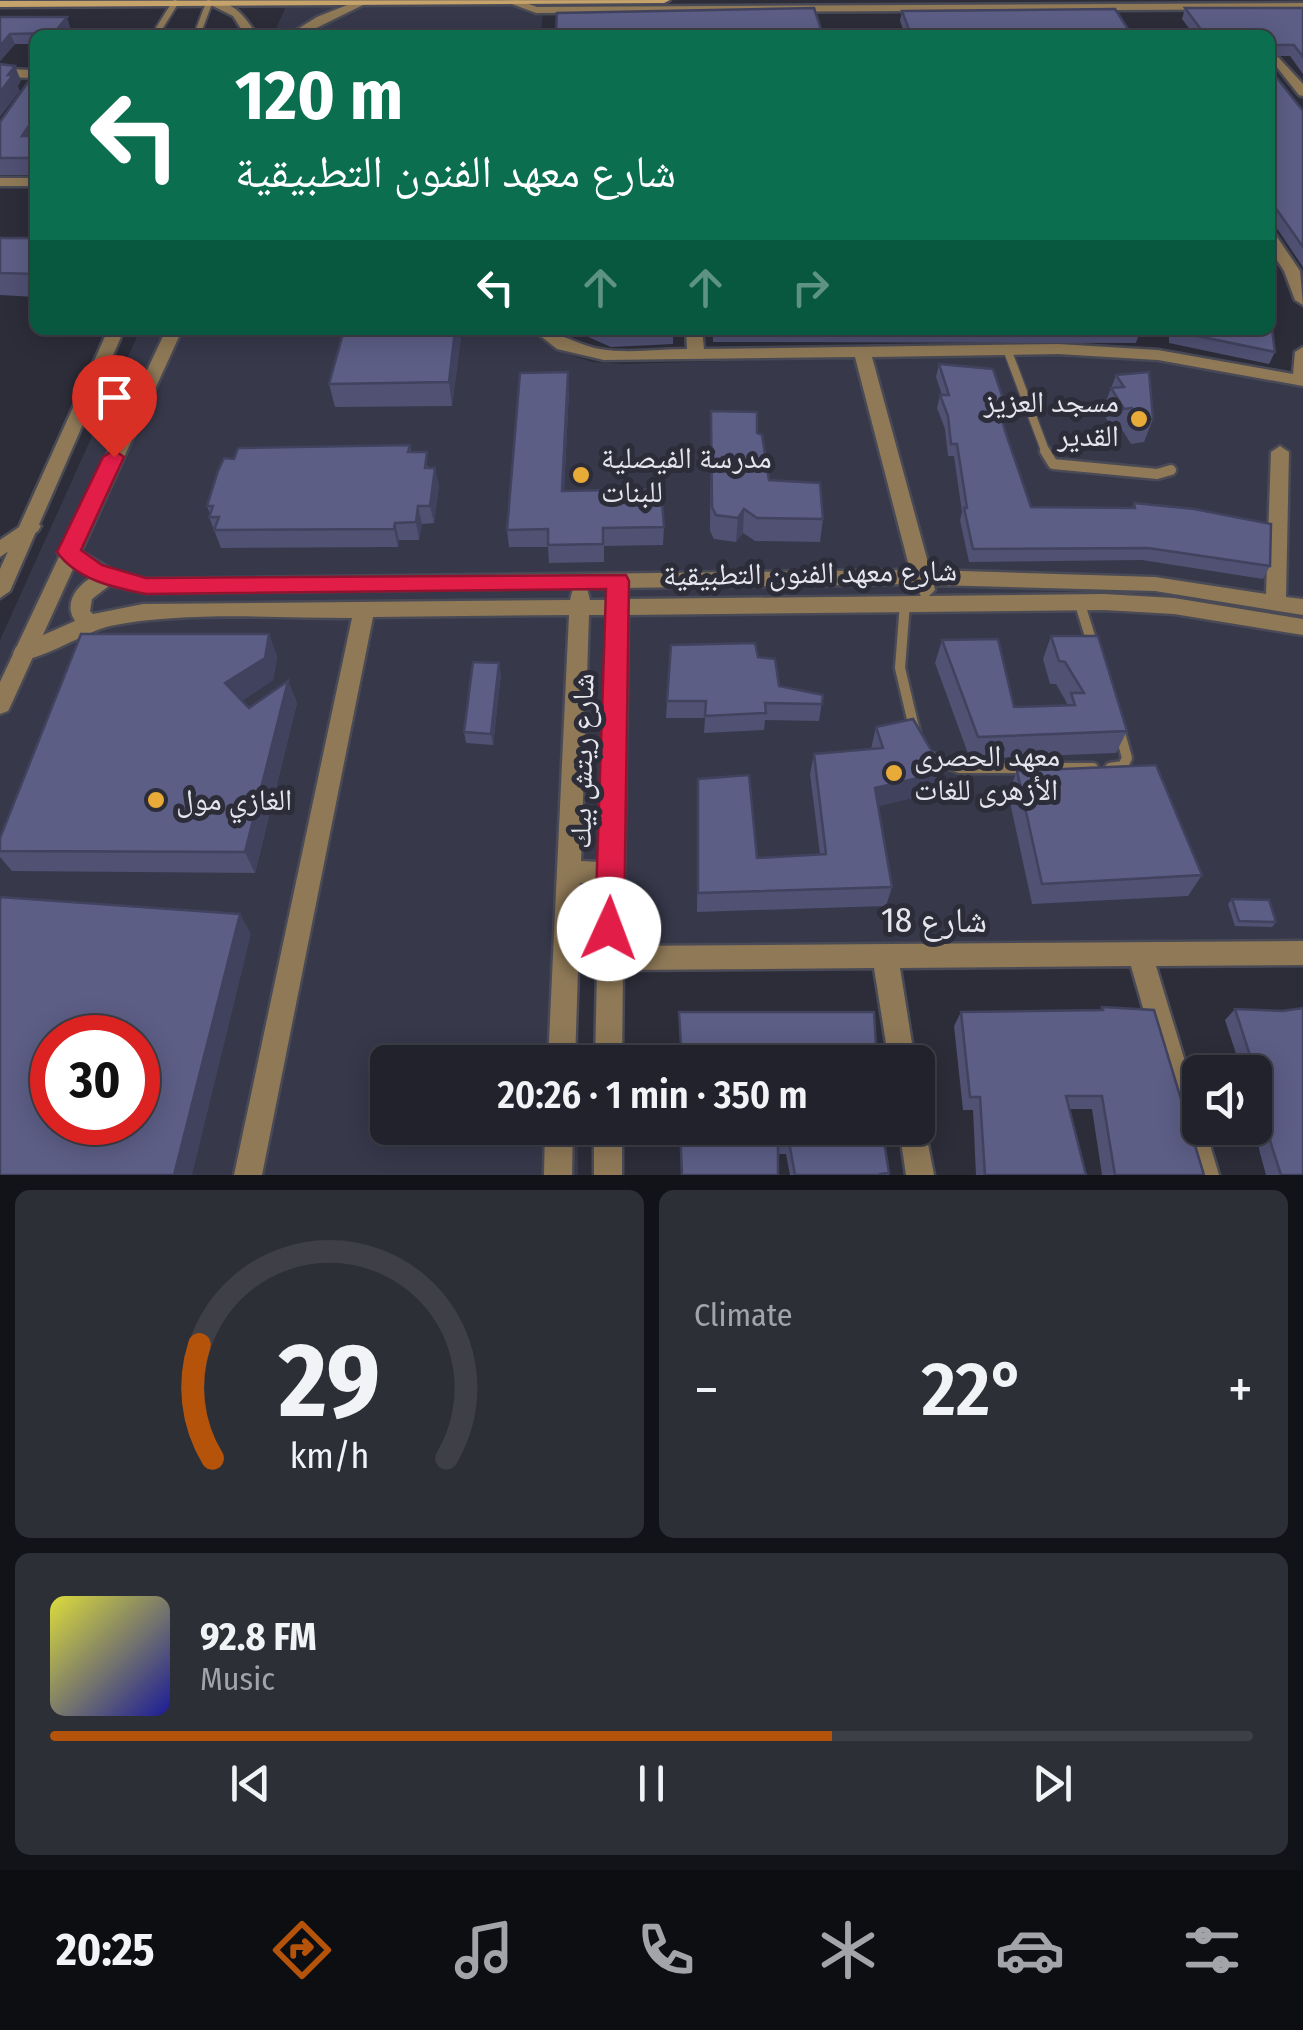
<!DOCTYPE html>
<html lang="en">
<head>
<meta charset="utf-8">
<style>
  :root { --surface:#21222b; --page:#2d2f37; --text:#f1f3f6; --muted:#a2a4a9; --line:#3e3f47; --accent:#b45309 }
  body { margin:0; font-family:"Fira Sans Condensed","Noto Naskh Arabic",sans-serif; background:var(--page); color:var(--text); height:100vh; display:flex; flex-direction:column; font-size:38px; white-space:nowrap }
  * { box-sizing:border-box; margin:0 }
  p { font-size:32px; color:var(--muted) }
  .icon { flex:none; width:55px; height:55px; fill:none; stroke:currentColor; stroke-width:2; stroke-linecap:round; stroke-linejoin:round }
  .map { position:relative; height:1175px; overflow:hidden }
  .sheet { display:flex; flex-direction:column; gap:15px; padding:15px; background:#121318; flex:1 }
  .sheet>* { flex:none }
  .guide { position:absolute; left:30px; top:30px; width:1245px; height:305px; border-radius:15px; box-shadow:0 5px 25px #0003,0 0 0 2px var(--line); background:#0b6e4f; color:#fff; overflow:hidden }
  .tools { position:absolute; left:1182px; top:1055px; display:grid; gap:20px }
  .tools a { display:grid; place-items:center; width:90px; height:90px; border-radius:15px; background:var(--surface); box-shadow:0 5px 25px #0003,0 0 0 2px var(--line); font-size:50px }
  .speed { position:absolute; left:30px; top:1015px; display:flex; gap:20px; font-size:50px; font-weight:700; text-align:center }
  .speed>* { display:grid; place-content:center; width:130px; height:130px; border-radius:50%; background:var(--surface); box-shadow:0 5px 25px #0003,0 0 0 2px var(--line); line-height:1 }
  .speed .limit { border:15px solid #d22; background:#fff; color:#111 }
  .pin { position:absolute; display:grid; place-items:center; width:85px; height:85px; color:#fff; margin:-102px -42px; border-radius:50% 50% 50% 0; rotate:-45deg; box-shadow:0 0 10px #0007 }
  .pin .icon { rotate:45deg }
  .me { position:absolute; width:110px; margin:-55px; rotate:2deg; stroke-linejoin:round; filter:drop-shadow(0 0 8px #0008) }
  .turn { display:flex; align-items:center; gap:35px; height:210px; padding:0 40px; font-size:45px }
  .turn .icon { width:130px; height:130px; stroke-width:2.5 }
  .turn b { display:block; font-size:70px; line-height:85px }
  .lanes { display:flex; align-items:center; height:95px; padding:0 40px; background:#0003; justify-content:center; gap:50px; direction:ltr }
  .lanes .off { opacity:.35 }
  .big { font-size:75px; font-weight:600; line-height:1.1 }
  .sheet .card { flex:1; display:flex; flex-direction:column; justify-content:center; gap:15px; min-width:0; padding:0 35px; border-radius:15px; background:var(--page) }
  .sheet .dial { align-items:center; gap:0 }
  .dial svg { height:260px; overflow:visible; fill:none; stroke:var(--line); stroke-width:7; stroke-linecap:round; text-anchor:middle }
  .dial text { fill:var(--text); stroke:none }
  .song { display:flex; align-items:center; gap:30px }
  .cover { width:120px; height:120px; border-radius:15px; background:linear-gradient(135deg,hsl(60 70% 55%),hsl(240 70% 35%)) }
  .played { height:10px; border-radius:5px; background:linear-gradient(90deg,var(--accent) 65%,var(--line) 65%) }
  .keys { display:flex; justify-content:space-around; direction:ltr }
  .heat { display:flex; justify-content:space-between; align-items:center; font-size:55px; direction:ltr }
  .sheet .tiles { flex:1; display:grid; gap:15px; grid-template-columns:1fr 1fr }
  .card:last-child { grid-column:span 2 }
  .trip { position:absolute; left:370px; top:1045px; width:565px; height:100px; border-radius:15px; background:var(--surface); box-shadow:0 5px 25px #0003,0 0 0 2px var(--line); font-weight:600; line-height:100px; text-align:center }
  .tab-bar { display:flex; height:160px; justify-content:space-around; align-items:center; background:#0d0e11; color:var(--muted) }
  .tab-bar .icon { width:70px; height:70px }
  .tab-bar .active { color:var(--accent) }
  .tab-bar b { font-size:45px; color:var(--text) }
  .map>svg:first-child { display:block }
  .built { fill:#37384a; fill-rule:evenodd }
  .lines { fill:none; stroke-linecap:round; stroke-linejoin:round }
  .service-far2-casing { stroke:#494a56; stroke-width:10 }
  .service-far1-casing { stroke:#494a56; stroke-width:11 }
  .service-casing { stroke:#494a56; stroke-width:15 }
  .minor-casing { stroke:#494a56; stroke-width:5 }
  .tertiary-casing { stroke:#494a56; stroke-width:5 }
  .secondary-casing { stroke:#494a56; stroke-width:5 }
  .service-far2 { stroke:#8f7957; stroke-width:6 }
  .service-far1 { stroke:#8f7957; stroke-width:8 }
  .service { stroke:#8f7957; stroke-width:10 }
  .minor { fill:#8f7957; fill-rule:evenodd }
  .tertiary { fill:#8f7957; fill-rule:evenodd }
  .secondary { fill:#c6a36b; fill-rule:evenodd }
  .wall { fill:#505173 }
  .shaded-wall { fill:#41425e }
  .building { fill:#5d5e86; stroke:#41425e; stroke-width:2.5; fill-rule:evenodd }
  .route { fill:#e11d48; stroke:#92132f; stroke-width:2.5 }
  .poi-dot { fill:#e9ab38; stroke:#2c2d39; stroke-width:4 }
  .labels { text-anchor:middle; stroke-width:10; stroke-linejoin:round; paint-order:stroke }
  .poi-label { font-size:30px; fill:#e4e5ed; stroke:#2c2d39; text-anchor:start }
  .street-label { font-size:30px; fill:#e4e5ed; stroke:#2c2d39 }
  .near-street-label { font-size:35px; fill:#e4e5ed; stroke:#2c2d39 }
</style>
</head>
<body>
<div class="map">
<svg width="1303" height="1175" viewBox="0 0 1303 1175">
  <rect width="100%" height="100%" fill="#2c2d39"/>
  <path class="built" d="M289 0H544L541 35H273Z
    M140 330H529L560 352 593 362 623 364 1067 351 1161 358 1303 383V944L578 966V1062H388V1128H578V1175H0V640ZM52 1038H138V1122H52Z"/>
  <g class="lines">
    <defs>
      <path id="service-far2" d="M155 35 175 3
        M197 35 209 3"/>
      <path id="service-far1" d="M1007 349 1046 453"/>
      <path id="service" d="M1045 451 1053 464 1157 474 1171 470
        M1079 601 1093 646
        M905 603 900 668 915 732
        M927 756 960 768H1093
        M1110 768 1123 766 1127 758 1119 729"/>
      <path id="minor" d="M518 0 537 7 1303 3V9L536 13 504 1Z
        M1278 57 1303 84V96L1299 95 1272 61Z
        M0 69 35 70V78L0 77Z
        M0 178H35V186H0Z
        M1270 233 1275 234 1300 271 1303 305 1295 300 1284 271 1270 249Z
        M533 330C557 330 576 345 600 349 627 354 659 349 687 349L686 330H702L704 349 1058 344 1158 350 1293 374 1295 352 1303 347V386L1158 360 1058 354 872 357 930 570 1155 577 1266 594 1271 452 1280 446 1289 452 1286 597 1303 599V615L1155 591 934 585 935 590 929 596 1104 594 1174 598 1303 619V635L1174 614 1104 610 628 615 623 946 1303 941V965L1156 966 1200 1111V1128H1205L1219 1175H1191L1131 966 900 968 915 1062H889L874 968 623 970 622 1062H595L597 970H578L575 1062H548L569 615 373 617 262 1175H234L352 618C274 618 186 611 110 626 86 631 35 665 16 659L13 653 16 647 75 621C63 603 77 586 92 577L61 558 58 553 61 548H75L114 571 146 579 910 570 855 357 604 360 557 349ZM914 584 921 596 628 599 625 590 619 588ZM110 585 146 593 573 588 570 600 143 604 93 614 90 611 92 599ZM587 588H617L611 590 608 600H590ZM589 615H607L600 862 581 861ZM580 883 600 884 598 946H578Z
        M31 519 41 526 38 531 0 557V540Z
        M918 1116 923 1118 934 1175H906L899 1128H918Z
        M545 1128H573L572 1175H544Z
        M594 1128H622V1175H594Z"/>
      <path id="tertiary" d="M211 1C234 1 245 17 257 35H245L233 16 211 5Z
        M357 1 367 3 302 35H288L317 17Z
        M108 330H124L10 591 0 598V569Z
        M166 330H182L11 705 8 711 0 714V682Z"/>
      <path id="secondary" d="M670 0 664 3 0 7V1Z"/>
    </defs>
    <use href="#service-far2" class="service-far2-casing"/>
    <use href="#service-far1" class="service-far1-casing"/>
    <use href="#service" class="service-casing"/>
    <use href="#minor" class="minor-casing"/>
    <use href="#tertiary" class="tertiary-casing"/>
    <use href="#secondary" class="secondary-casing"/>
    <use href="#service-far2" class="service-far2"/>
    <use href="#service-far1" class="service-far1"/>
    <use href="#service" class="service"/>
    <use href="#minor" class="minor"/>
    <use href="#tertiary" class="tertiary"/>
    <use href="#secondary" class="secondary"/>
  </g>
  <path class="wall" d="M1185 8H1303V74L1290 56H1270V35H1194L1182 19Z
    M902 11 1132 35H905L900 21Z
    M0 17 70 27 64 35H35V44H15L0 61Z
    M1270 69 1303 111V267L1270 218Z
    M35 75V175H0V122Z
    M0 238H35V297L0 295Z
    M583 330H673V344L611 347 586 336Z
    M713 330 1140 331 1136 343 713 342Z
    M1169 330H1270L1275 352 1269 364 1169 343Z
    M461 337 452 406 335 407 329 384Z
    M939 364 1006 407 1002 419 1031 507 1132 508 1134 503 1270 566 1263 579 1142 560 969 562 960 520 962 512 954 456H948L945 429 937 408 940 395H942L936 377Z
    M1116 375 1153 419 1144 442 1131 444 1123 431 1115 432 1102 412Z
    M569 390 564 491 664 527 663 545 604 546V562L549 563 548 547H509L507 530Z
    M711 411 757 433 769 480 823 519 820 542 755 541 743 533 736 542 714 539 710 531Z
    M410 445 411 452 430 468 439 485 434 523 422 524 419 540H399L398 547 221 548 209 517 210 514 207 506Z
    M269 634 277 657 273 680 242 701 249 708 288 681 297 703 255 873 12 871 0 857V838Z
    M1051 636 1127 731 1116 753 970 759 935 663 942 640 1014 707 1065 706 1067 703 1056 684H1050L1043 659Z
    M758 657 779 686 823 695 819 721 765 720 764 730 704 733 705 718H666L667 701Z
    M501 674 493 745 466 743 464 732Z
    M876 727 944 772 937 792 878 806 892 887 886 906 697 912 698 779 757 858 820 854 810 774 814 754 871 749Z
    M1017 771 1202 875 1188 896 1032 904 1008 793Z
    M1232 899 1276 922 1272 927 1235 926 1228 904Z
    M1102 1007 1204 1175H1102L1092 1109H1070L1086 1175H976L973 1110H963L954 1026 961 1012 1100 1010Z
    M1235 1009 1282 1011 1303 1175H1266L1260 1153 1255 1128 1258 1124 1255 1114V1072H1242L1225 1020Z
    M680 1128H882L889 1173V1175H790L786 1154H778V1175H681Z"/>
  <path class="shaded-wall" d="M67 17 70 27 64 35H55L54 33Z
    M10 34 15 44 0 61V46Z
    M15 66 21 81 18 86 20 91 0 117V92L8 75Z
    M35 117V142L22 136Z
    M455 330H460L461 337 452 406 449 382Z
    M568 372 569 390 563 509 562 491Z
    M435 468 439 485 434 523 430 506Z
    M418 506 422 524 419 540 416 522Z
    M744 509 743 533 736 542 738 518Z
    M395 523 399 540 398 547 394 529Z
    M269 634 277 657 273 680 235 706 225 683Z
    M499 663 501 674 493 745 491 734Z
    M288 681 297 703 255 873 245 852Z
    M944 772 937 792 870 808 875 788Z
    M240 914 251 934 192 1175H174Z"/>
  <path class="building" d="M814 8 823 35H556L557 13Z
    M1185 8H1303V57L1294 45H1270V35H1205Z
    M1115 9 1132 35H911L902 11Z
    M0 17H67L54 33 10 34 0 46Z
    M0 64 15 66 8 75H13L0 92Z
    M1270 69 1303 111V247L1270 200Z
    M33 75H35V117L22 136H35V158H0V122Z
    M0 238H35V274L0 273Z
    M1270 314 1275 352 1173 331 1270 330Z
    M344 330H455L449 382 329 384Z
    M713 330H1140V331Z
    M939 364 993 369 1006 407H999L1005 431 1031 507 1135 508 1134 503 1194 509 1271 524 1270 566 1148 548 973 549 964 508H967L957 444H951L948 416 940 395H949Z
    M568 372 562 491 661 489 664 527 603 528V544L548 545V529L507 530 520 373Z
    M1149 372 1153 419 1140 420 1132 408 1124 409 1111 388 1124 387 1116 375Z
    M711 411 757 412V433L762 435 769 480 820 483 823 519 757 518 744 509 738 518 716 515 712 507Z
    M410 445 408 452H427L425 468H435L430 506H418L416 522 395 523 394 529 214 530 219 517H209L213 506H207L218 471 224 458 234 459 238 448Z
    M81 634H269L265 658 225 683 249 708 288 681 245 852 0 851V838Z
    M1051 636H1098L1127 731 978 737 942 640 998 639 1014 707 1075 705 1071 693H1084L1065 662 1059 661Z
    M755 643 758 657 775 659 779 686 823 695 822 704 765 703 766 713 705 716 706 701H667L671 645Z
    M473 662 499 663 491 734 464 732Z
    M913 719 944 772 875 788 892 887 698 893V779L749 775 757 858 826 854 814 754 883 748 876 727Z
    M1156 765 1202 875 1042 884 1017 771Z
    M0 897 240 914 174 1175H0ZM52 1038H138V1122H52Z
    M1232 899 1269 900 1276 922 1239 921Z
    M1102 1007 1154 1010 1204 1175H1115L1102 1096H1066L1086 1175H985L980 1097H970L961 1012 1103 1010Z
    M1303 1008V1175H1281L1271 1144 1266 1117H1270L1235 1009 1282 1011Z
    M679 1012H874L877 1062H682Z
    M680 1128H882L889 1173 880 1174V1175H795L789 1142 778 1143V1175H682Z"/>
  <path class="route" d="M114 450 124 457 81 550 102 565 146 578 626 575 629 581 624 929 619 939 609 943 599 939 595 929 606 589 146 594C115 588 77 580 57 552L103 457Z"/>
  <g class="poi-dot">
    <circle cx="1139" cy="419" r="10"/>
    <circle cx="581" cy="475" r="10"/>
    <circle cx="894" cy="773" r="10"/>
    <circle cx="156" cy="800" r="10"/>
  </g>
  <g class="labels">
    <g class="poi-label">
      <text x="1119" y="412" text-anchor="end">مسجد العزيز<tspan x="1119" dy="34">القدير</tspan></text>
      <text x="601" y="468">مدرسة الفيصلية<tspan x="601" dy="34">للبنات</tspan></text>
      <text x="914" y="766">معهد الحصرى<tspan x="914" dy="34">الأزهرى للغات</tspan></text>
      <text x="176" y="810">الغازي مول</text>
    </g>
    <g class="street-label">
      <text transform="translate(810 573) rotate(-1)" y="10">شارع معهد الفنون التطبيقية</text>
      <text transform="translate(582 761) rotate(-89)" y="10">شارع ريتش بيك</text>
    </g>
    <g class="near-street-label">
      <text x="934" y="932">شارع 18</text>
    </g>
  </g>
</svg>
<div class="tools">
<a><svg class="icon" aria-label="sound" viewBox="0 0 24 24"><path d="M4 9h4l5-4v14l-5-4H4zM17 9q2 3 0 6"/></svg></a>
</div>
<div class="speed"><div class="limit">30</div></div>
<div class="pin" style="left:114px;top:457px;background:#d93025"><svg class="icon" aria-label="arrive" viewBox="0 0 24 24"><path d="M6 21V4h12l-3 4 3 4H6"/></svg></div>
<svg class="me" style="left:609px;top:929px" viewBox="-20 -20 40 40"><circle r="19" fill="#fff"/><path d="M0-13L10 11 0 6-10 11z" fill="#e11d48"/></svg>
<div class="trip">20:26 · 1 min · 350 m</div>
<div class="guide">
<div class="turn"><svg class="icon" aria-label="left" viewBox="0 0 24 24"><path d="M17 20v-9H6M10 6l-5 5 5 5"/></svg><div><b>120 m</b>شارع معهد الفنون التطبيقية</div></div>
<div class="lanes"><svg class="icon" aria-label="left" viewBox="0 0 24 24"><path d="M17 20v-9H6M10 6l-5 5 5 5"/></svg><svg class="icon off" aria-label="ahead" viewBox="0 0 24 24"><path d="M12 20V5M6 11l6-6 6 6"/></svg><svg class="icon off" aria-label="ahead" viewBox="0 0 24 24"><path d="M12 20V5M6 11l6-6 6 6"/></svg><svg class="icon off" aria-label="right" viewBox="0 0 24 24"><path d="M7 20v-9h11M14 6l5 5-5 5"/></svg></div>
</div>
</div>
<section class="sheet">
<div class="tiles">
<div class="card dial"><svg viewBox="0 0 100 80">
<path d="M14 69A42 42 0 1 1 86 69"/>
<path d="M14 69A42 42 0 0 1 10 34" stroke="#b45309"/>
<text x="50" y="56" font-size="32" font-weight="700">29</text>
<text x="50" y="72" font-size="11">km/h</text>
</svg></div>
<div class="card"><p>Climate</p>
<div class="heat"><a>−</a><b class="big">22°</b><a>+</a></div>
</div>
<div class="card">
<div class="song"><i class="cover"></i><div><b>92.8 FM</b><p>Music</p></div></div>
<div class="played"></div>
<div class="keys"><svg class="icon" aria-label="previous" viewBox="0 0 24 24"><path d="M18 5L8 12l10 7zM5 5v14"/></svg><svg class="icon" aria-label="pause" viewBox="0 0 24 24"><path d="M8 5v14M16 5v14"/></svg><svg class="icon" aria-label="next" viewBox="0 0 24 24"><path d="M6 5l10 7-10 7zM19 5v14"/></svg></div>
</div>
</div>
</section>
<nav class="tab-bar">
<b>20:25</b>
<svg class="icon active" aria-label="directions" viewBox="0 0 24 24"><path d="M12 3l9 9-9 9-9-9zM9 14v-3h6M13 9l2 2-2 2"/></svg>
<svg class="icon" aria-label="music" viewBox="0 0 24 24"><path d="M9 18V5l10-2v13"/><circle cx="6" cy="18" r="3"/><circle cx="16" cy="16" r="3"/></svg>
<svg class="icon" aria-label="phone" viewBox="0 0 24 24"><path d="M5 4h4l2 5-3 2q2 4 5 5l2-3 5 2v4C11 20 4 13 5 4z"/></svg>
<svg class="icon" aria-label="climate" viewBox="0 0 24 24"><path d="M12 3v18M4 7l16 10M4 17L20 7"/></svg>
<svg class="icon" aria-label="car" viewBox="0 0 24 24"><path d="M5 17H2v-5l4-1 3-4h7l3 4 3 1v5h-3M9 17h6M6 11h13"/><circle cx="7" cy="17" r="2"/><circle cx="17" cy="17" r="2"/></svg>
<svg class="icon" aria-label="filters" viewBox="0 0 24 24"><path d="M4 7h16M4 17h16"/><circle cx="9" cy="7" r="2"/><circle cx="15" cy="17" r="2"/></svg>
</nav>
</body>
</html>
